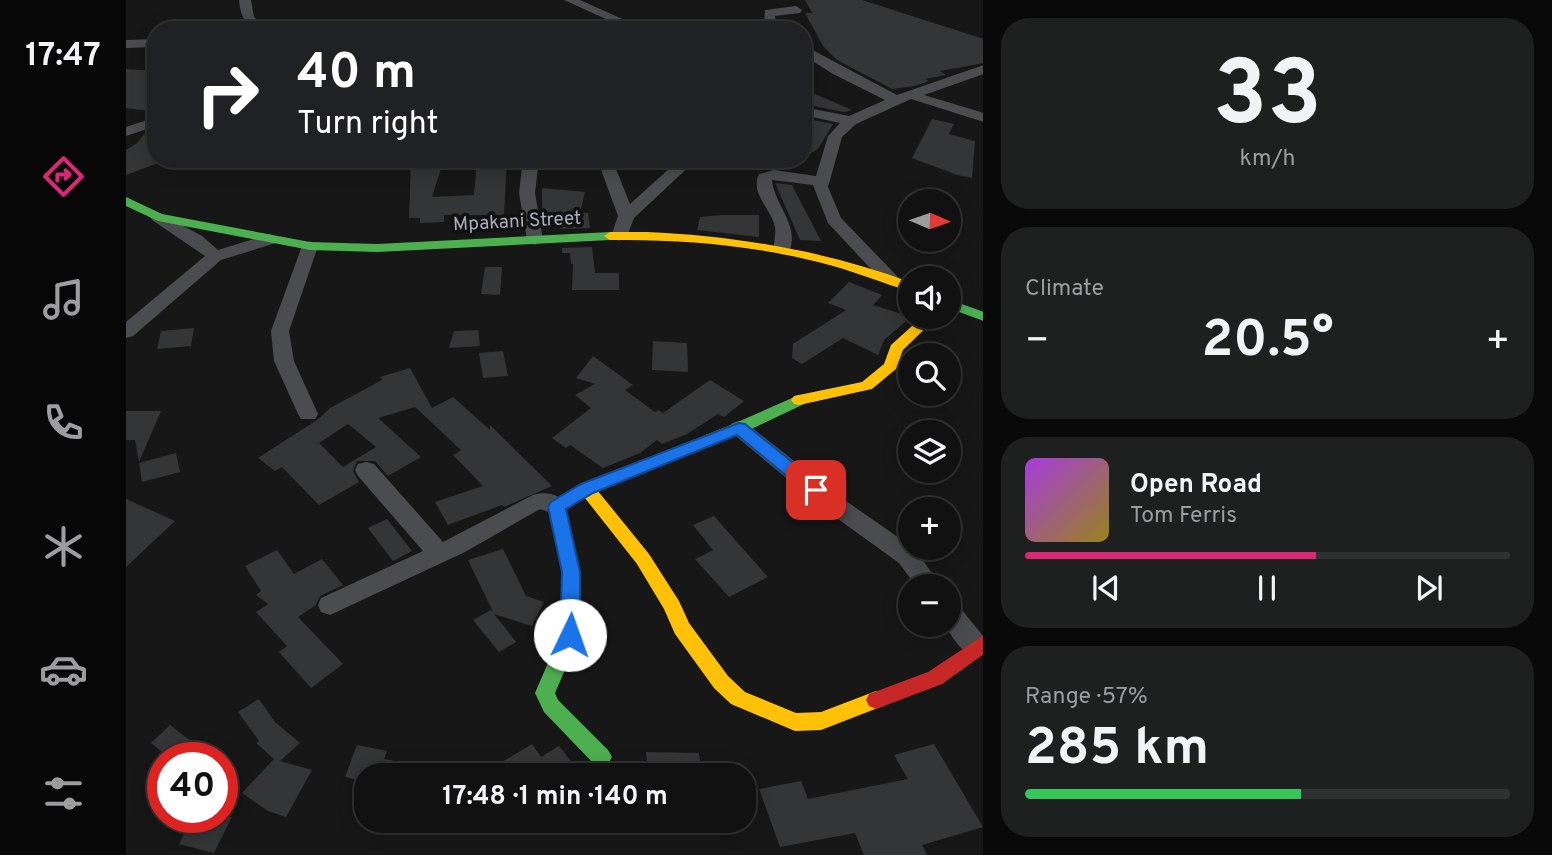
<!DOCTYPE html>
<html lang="en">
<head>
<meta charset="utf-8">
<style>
  :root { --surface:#111; --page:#1e1f1f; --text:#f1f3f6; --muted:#9c9d9f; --line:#303131; --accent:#db2777 }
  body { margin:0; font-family:Overpass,sans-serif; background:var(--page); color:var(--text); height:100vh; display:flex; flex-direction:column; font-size:26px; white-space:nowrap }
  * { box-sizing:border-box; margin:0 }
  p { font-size:23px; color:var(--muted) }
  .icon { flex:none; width:38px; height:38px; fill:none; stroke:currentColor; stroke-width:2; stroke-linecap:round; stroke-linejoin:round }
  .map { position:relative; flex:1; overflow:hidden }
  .sheet { display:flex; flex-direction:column; gap:18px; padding:18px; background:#090909; width:569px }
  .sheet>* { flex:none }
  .hud { position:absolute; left:21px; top:21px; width:665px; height:147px; border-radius:28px; box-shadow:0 4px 18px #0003,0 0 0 2px var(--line); background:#202124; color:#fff; overflow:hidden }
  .needle { width:46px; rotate:92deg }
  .controls { position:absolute; left:772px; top:189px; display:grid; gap:14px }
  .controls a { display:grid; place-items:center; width:63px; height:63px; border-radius:50%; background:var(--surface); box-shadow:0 4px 18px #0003,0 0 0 2px var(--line); font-size:35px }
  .speed { position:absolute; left:21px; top:742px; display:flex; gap:14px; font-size:35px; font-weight:700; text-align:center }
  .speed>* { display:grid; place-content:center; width:91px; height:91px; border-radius:50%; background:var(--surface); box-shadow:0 4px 18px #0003,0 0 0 2px var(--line); line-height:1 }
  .speed .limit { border:10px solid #d22; background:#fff; color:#111 }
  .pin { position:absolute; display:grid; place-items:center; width:60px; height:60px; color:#fff; margin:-30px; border-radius:14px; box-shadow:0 4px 10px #0006 }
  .me { position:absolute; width:77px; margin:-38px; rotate:3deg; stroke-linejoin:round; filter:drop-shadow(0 0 5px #0008) }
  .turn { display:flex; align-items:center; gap:24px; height:147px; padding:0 35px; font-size:32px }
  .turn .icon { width:91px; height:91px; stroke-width:2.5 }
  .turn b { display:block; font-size:49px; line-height:60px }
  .big { font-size:52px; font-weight:700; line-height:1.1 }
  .sheet .widget { flex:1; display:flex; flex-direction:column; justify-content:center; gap:10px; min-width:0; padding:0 24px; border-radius:28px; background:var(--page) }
  .sheet .dial { align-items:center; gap:0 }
  .dial b { font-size:91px; line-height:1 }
  .song { display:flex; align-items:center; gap:21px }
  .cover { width:84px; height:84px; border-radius:10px; background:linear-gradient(135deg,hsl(280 70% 55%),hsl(50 70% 35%)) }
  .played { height:7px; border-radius:4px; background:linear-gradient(90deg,var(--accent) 60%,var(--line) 60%) }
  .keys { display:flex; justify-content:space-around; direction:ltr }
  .heat { display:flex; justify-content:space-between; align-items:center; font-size:38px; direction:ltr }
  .charge { height:10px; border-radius:5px; background:linear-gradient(90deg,#34c759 57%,var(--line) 0) }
  .trip { position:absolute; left:228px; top:763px; width:402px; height:70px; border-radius:28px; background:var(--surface); box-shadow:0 4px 18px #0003,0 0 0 2px var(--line); font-weight:700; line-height:70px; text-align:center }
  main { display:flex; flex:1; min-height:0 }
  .dock { display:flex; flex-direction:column; width:126px; justify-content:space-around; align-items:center; background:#070707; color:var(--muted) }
  .dock .icon { width:49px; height:49px }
  .dock .current { color:var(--accent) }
  .dock b { font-size:32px; color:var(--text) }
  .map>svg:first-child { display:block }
  .building { fill:#343537; fill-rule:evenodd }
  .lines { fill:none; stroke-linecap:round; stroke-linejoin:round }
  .street { fill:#4b4c50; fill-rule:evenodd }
  .fast { fill:#4caf50; fill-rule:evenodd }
  .slow { fill:#ffc107; fill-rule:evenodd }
  .jam { fill:#c62828; fill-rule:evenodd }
  .route { fill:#1a73e8; stroke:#114b97; stroke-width:2 }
  .labels { text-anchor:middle; stroke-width:7; stroke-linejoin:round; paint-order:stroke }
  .street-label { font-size:19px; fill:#a8adb8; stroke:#111113 }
</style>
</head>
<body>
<main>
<nav class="dock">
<b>17:47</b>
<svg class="icon current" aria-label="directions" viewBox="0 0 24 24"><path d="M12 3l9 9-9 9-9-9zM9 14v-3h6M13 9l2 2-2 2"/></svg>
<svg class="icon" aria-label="music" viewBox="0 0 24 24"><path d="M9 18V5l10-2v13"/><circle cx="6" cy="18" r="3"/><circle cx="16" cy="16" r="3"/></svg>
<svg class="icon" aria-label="phone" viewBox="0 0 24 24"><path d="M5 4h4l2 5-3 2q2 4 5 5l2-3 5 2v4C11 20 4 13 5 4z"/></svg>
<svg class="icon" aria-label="climate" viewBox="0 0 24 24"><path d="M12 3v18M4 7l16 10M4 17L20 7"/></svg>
<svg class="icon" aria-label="car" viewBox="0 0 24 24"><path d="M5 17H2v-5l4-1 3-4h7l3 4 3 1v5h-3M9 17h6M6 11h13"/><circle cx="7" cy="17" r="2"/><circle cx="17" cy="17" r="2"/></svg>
<svg class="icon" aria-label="filters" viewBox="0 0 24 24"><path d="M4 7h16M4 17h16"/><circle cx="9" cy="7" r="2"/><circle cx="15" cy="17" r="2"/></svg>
</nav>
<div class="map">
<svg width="858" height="855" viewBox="0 0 858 855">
  <rect width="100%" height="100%" fill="#171717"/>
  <path class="building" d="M679 0H736L858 39V63L814 71 820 75 799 79 803 81 789 86 766 89 711 60 697 46 679 13H686Z
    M0 69 30 71V112L0 108Z
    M677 89 726 110 718 112 677 104Z
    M677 118 707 124 692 149 677 158Z
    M806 119 828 124 823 134 849 141 846 178 831 175 786 158Z
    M30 129V159H43L0 175V150L11 143 19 133Z
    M285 159H318L306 197 348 195 351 160 381 159 378 215H318V222L294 223V218H283Z
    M649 183 666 185 695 241 674 240Z
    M416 188 459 192 454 213H462L464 228 434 229 433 220H416Z
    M596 215H633V237L571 230 574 217Z
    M466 247 469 273H493V290H446L447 264H445L444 253H436V248Z
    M359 267H376L374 295 355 294Z
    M723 282 756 295 747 305 785 317 758 340 752 355 717 338 676 364 666 358 667 344 720 310 702 303Z
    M68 328 65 346 31 349 35 331Z
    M352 330 354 346 323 348 328 331Z
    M527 341 561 343 562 372 526 370Z
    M377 351 382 376 357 378 353 353Z
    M467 356 507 385 499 390 529 412 532 410 537 413 584 380 618 401 598 417 592 414 561 434 536 444 531 440 514 453 477 468 444 445 440 448 426 438 465 408 449 395 469 384 450 378Z
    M284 368 306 408 327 397 364 430V425L426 486 378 507 376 505 322 525 309 502 357 486 327 455 335 450 289 407 252 418 295 457 262 476 249 461H231L227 471 233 482 193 505 156 467 149 471 132 458 191 420 204 408 256 380 254 377ZM222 424 250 447 217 467 193 443Z
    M0 411H35L13 462 9 440H0Z
    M50 453 54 472 16 482 13 463Z
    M0 499 49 521 0 567Z
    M588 516 642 577 603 597 569 559 587 550 567 525Z
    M261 519 286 551 267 561 242 528Z
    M377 549 400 596 418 602 406 626 368 614 390 642 373 652 347 620 365 610 367 612 342 560Z
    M151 550 168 574 196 559 217 585 194 596 190 605 172 617 217 664 185 688 153 652 161 646 130 612 142 604 130 595 135 591 119 566Z
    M133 699 149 722 174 743 154 761 186 770 160 817 142 811 116 793 148 759 130 743 133 741 112 712Z
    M44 725 87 758H43L25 743Z
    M406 744 415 757 433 746 456 775H379L371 765Z
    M808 744 857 827 796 845 801 855H738L729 833 654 847 633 789 675 781 682 799 782 779 768 755Z
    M231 745 261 751 258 759 269 761 265 775H240V782L219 777Z
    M520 752 573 753 576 775H522Z
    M67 817H106L88 853 53 844Z"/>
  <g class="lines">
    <path class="street" d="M113 0H125L128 17 141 30H127C117 21 114 12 113 0Z
      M438 0H454L521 30H504Z
      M670 6 676 10 674 13 649 16 650 23 657 30H643L638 24 639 10Z
      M30 39V47L0 48V40Z
      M677 45 771 95 858 65V74L798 95 858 113V122L785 99 730 124 716 137 702 187 715 218 770 275 773 279 770 283H758L702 223 687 185 646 180C648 205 676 227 662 254L656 255 647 250C648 243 650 234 649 227 645 208 624 194 633 174L648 170 690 176 702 136 714 123 677 115V107L723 116 759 100 707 74 677 55Z
      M30 117V126L0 136V127Z
      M397 159H413L409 193 417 240 409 245 401 240 393 193Z
      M471 159H486L504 204 554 159H566L568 162 508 218 501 236 493 241 485 236 492 216Z
      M32 212 76 236 92 250 144 234 152 239 150 243 95 260 7 336 0 338V322L79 256 26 220 24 217Z
      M184 241 192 246 163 331 168 361 192 414 189 419H175L172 414 148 361 145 331 176 246Z
      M613 421 620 423 710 494 789 549 815 586H790L773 563 694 506 606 433 602 428 606 423Z
      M240 462 248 464 317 542 407 495C420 491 435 494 442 507L439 513 431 515 414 509 339 552 204 615 195 612 192 605 195 598 297 551 232 476 229 470 232 464Z
      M822 601 831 604 858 637V654C838 661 829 639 818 625H822Z"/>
    <path class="fast" d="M0 197 36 214 184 242 251 244 484 232 490 236 484 240 251 252 184 250 32 221 0 206Z
      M822 299 858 312V321L822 308Z
      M673 395 681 400 678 404 619 432 467 493 440 510 454 572V635L429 693 432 700 482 750 486 757 482 764 475 767 468 764 418 712 409 693 434 635 436 572 422 507 425 503 455 485 607 424Z"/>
    <path class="slow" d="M521 232C612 236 699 251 784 282V291C758 284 733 273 707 266 634 246 560 239 484 240L478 236 484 232Z
      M796 317H811L777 350 770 369 746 389 673 405 668 404 665 400 668 396 736 382 758 364 765 345Z
      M461 483 467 485 523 554 553 601 563 623 602 676 619 692 670 713 695 712 750 691 757 694 760 700 757 706 695 730 669 731 605 704 588 688 549 634 538 609 511 564 455 493 453 489 455 485Z"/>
    <path class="jam" d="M858 635V654L816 684 750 709 743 706 740 700 743 694 802 672Z"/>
  </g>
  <path class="route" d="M613 423 619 424 696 486 698 490 696 495H684L611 435 467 493 440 509 454 572V635L451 640 444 643 437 640 434 635 436 572 422 507 425 502 455 484Z"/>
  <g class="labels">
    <g class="street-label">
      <text transform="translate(391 220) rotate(-3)" y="7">Mpakani Street</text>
    </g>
  </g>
</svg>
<div class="controls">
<a><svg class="needle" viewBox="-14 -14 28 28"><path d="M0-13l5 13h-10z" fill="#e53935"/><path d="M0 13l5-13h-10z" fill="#9c9d9f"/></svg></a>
<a><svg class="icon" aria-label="sound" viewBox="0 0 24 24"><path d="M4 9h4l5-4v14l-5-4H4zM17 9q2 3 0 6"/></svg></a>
<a><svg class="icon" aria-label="search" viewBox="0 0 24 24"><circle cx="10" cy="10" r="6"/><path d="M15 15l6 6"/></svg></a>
<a><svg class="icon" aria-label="layers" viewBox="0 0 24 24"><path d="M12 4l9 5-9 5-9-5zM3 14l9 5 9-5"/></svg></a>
<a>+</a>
<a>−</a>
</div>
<div class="speed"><div class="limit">40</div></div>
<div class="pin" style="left:690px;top:490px;background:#d93025"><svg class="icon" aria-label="arrive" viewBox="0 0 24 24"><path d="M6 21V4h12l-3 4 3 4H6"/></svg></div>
<svg class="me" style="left:444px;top:635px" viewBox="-20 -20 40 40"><circle r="19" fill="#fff"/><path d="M0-13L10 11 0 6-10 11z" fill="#1a73e8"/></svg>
<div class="trip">17:48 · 1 min · 140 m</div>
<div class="hud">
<div class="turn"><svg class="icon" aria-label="right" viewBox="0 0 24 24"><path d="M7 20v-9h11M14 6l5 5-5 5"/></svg><div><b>40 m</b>Turn right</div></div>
</div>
</div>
<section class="sheet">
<div class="widget dial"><b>33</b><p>km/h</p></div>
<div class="widget"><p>Climate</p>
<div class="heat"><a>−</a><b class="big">20.5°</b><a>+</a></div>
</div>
<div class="widget">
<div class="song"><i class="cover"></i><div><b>Open Road</b><p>Tom Ferris</p></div></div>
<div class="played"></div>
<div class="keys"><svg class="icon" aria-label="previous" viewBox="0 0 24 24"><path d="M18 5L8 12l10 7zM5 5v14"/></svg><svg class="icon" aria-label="pause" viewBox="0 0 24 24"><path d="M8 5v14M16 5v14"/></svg><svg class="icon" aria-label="next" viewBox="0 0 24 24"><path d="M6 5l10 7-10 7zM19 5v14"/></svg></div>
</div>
<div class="widget"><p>Range · 57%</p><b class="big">285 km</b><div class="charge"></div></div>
</section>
</main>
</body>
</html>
